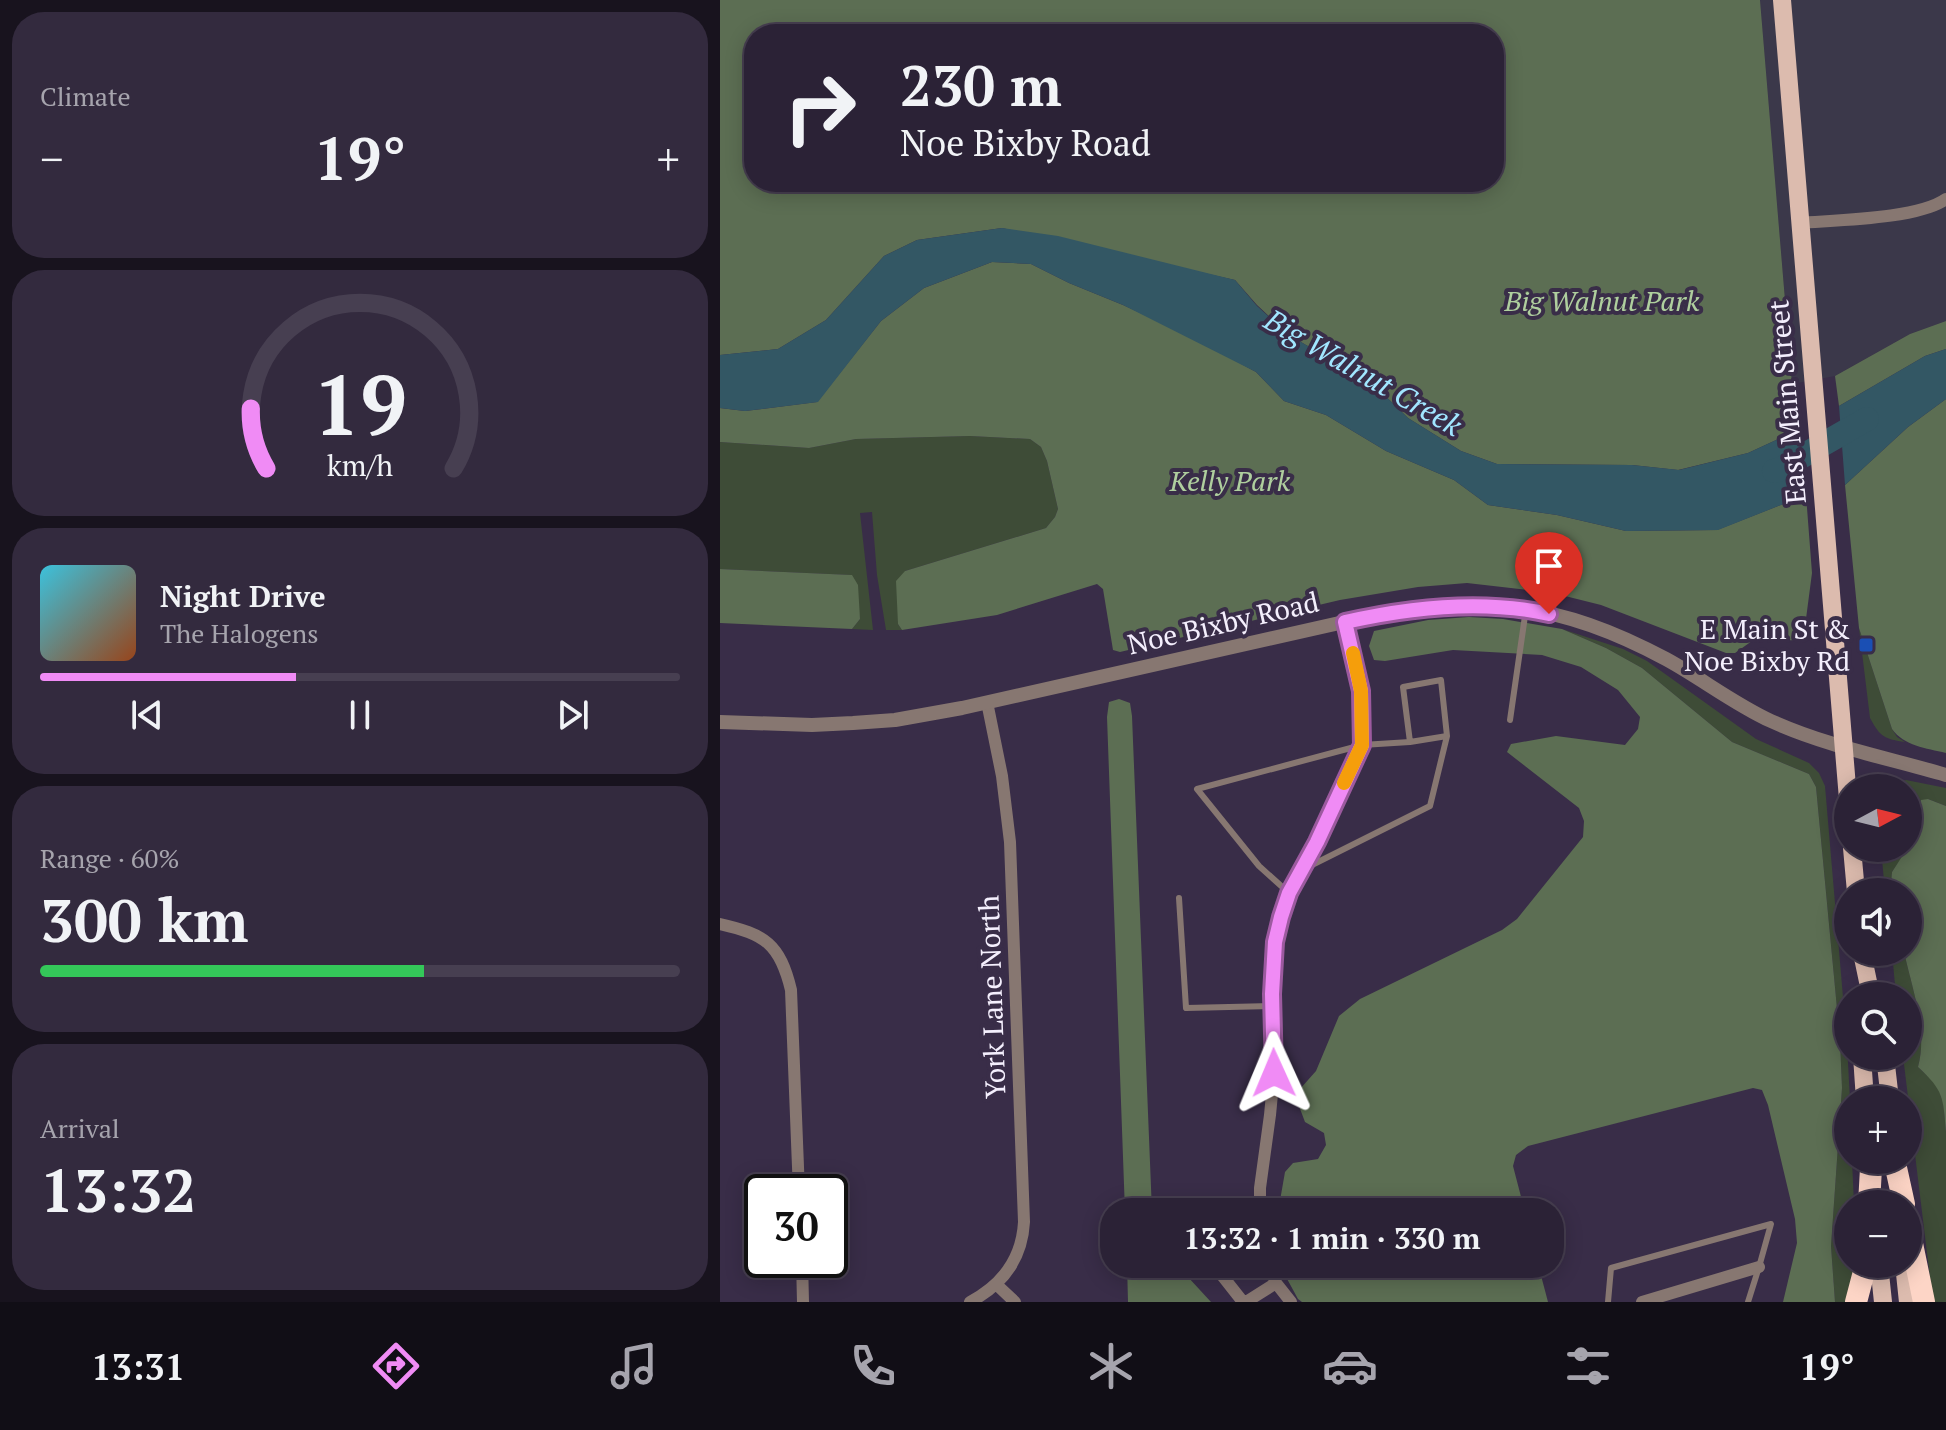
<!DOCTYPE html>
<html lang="en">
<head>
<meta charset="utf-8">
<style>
  :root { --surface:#2b2236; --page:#332a3e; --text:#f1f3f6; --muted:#a6a4ad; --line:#473f51; --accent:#f08bf5 }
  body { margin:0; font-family:"PT Serif",serif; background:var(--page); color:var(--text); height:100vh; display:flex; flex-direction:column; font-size:30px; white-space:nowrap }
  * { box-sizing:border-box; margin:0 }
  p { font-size:26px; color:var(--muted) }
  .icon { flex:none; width:44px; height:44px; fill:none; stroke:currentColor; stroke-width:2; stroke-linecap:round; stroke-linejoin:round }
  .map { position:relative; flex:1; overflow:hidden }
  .sheet { display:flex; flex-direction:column; gap:12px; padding:12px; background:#18131e; width:720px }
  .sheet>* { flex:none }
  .top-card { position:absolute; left:24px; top:24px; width:760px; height:168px; border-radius:32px; box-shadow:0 4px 20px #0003,0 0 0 2px var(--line); background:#2b2236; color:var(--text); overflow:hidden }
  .needle { width:52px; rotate:83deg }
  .fabs { position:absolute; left:1114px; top:774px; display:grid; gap:16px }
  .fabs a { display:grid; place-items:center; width:88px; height:88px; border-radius:50%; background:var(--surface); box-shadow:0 4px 20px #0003,0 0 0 2px var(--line); font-size:40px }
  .speed { position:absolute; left:24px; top:1174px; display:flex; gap:16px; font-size:40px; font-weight:700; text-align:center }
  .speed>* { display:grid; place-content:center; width:104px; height:104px; border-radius:50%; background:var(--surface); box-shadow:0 4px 20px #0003,0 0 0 2px var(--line); line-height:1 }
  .speed .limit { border:4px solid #111; border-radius:12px; background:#fff; color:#111 }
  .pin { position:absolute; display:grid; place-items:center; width:68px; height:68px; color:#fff; margin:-82px -34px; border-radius:50% 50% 50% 0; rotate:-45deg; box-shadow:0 0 8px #0007 }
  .pin .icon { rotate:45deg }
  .me { position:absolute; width:88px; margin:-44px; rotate:359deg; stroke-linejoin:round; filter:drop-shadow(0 0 6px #0008) }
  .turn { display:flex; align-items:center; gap:28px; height:168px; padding:0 24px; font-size:36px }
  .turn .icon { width:104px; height:104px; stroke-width:2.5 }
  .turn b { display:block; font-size:56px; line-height:68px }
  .big { font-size:60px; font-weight:700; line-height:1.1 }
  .sheet .tile { flex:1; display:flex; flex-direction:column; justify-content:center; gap:12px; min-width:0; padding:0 28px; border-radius:32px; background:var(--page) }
  .sheet .dial { align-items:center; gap:0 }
  .dial svg { height:208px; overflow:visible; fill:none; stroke:var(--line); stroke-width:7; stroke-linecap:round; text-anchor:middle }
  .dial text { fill:var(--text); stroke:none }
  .song { display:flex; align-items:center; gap:24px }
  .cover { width:96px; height:96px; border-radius:12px; background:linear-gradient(135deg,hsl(190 70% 55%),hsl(20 70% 35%)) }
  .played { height:8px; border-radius:4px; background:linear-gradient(90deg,var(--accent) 40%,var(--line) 40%) }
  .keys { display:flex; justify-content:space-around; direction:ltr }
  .heat { display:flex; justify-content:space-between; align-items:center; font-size:44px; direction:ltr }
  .charge { height:12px; border-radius:6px; background:linear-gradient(90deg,#34c759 60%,var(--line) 0) }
  .trip { position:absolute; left:380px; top:1198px; width:464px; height:80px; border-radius:32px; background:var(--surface); box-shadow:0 4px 20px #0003,0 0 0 2px var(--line); font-weight:700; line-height:80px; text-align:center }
  .dock { display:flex; height:128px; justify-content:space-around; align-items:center; background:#110e16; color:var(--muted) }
  .dock .icon { width:56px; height:56px }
  .dock .on { color:var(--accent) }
  .dock b { font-size:36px; color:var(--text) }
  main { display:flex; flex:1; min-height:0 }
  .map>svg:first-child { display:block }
  .commercial { fill:#3b384a }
  .green { fill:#3e4c37 }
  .forest { fill:#5c6e53; fill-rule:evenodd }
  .water { fill:#335764 }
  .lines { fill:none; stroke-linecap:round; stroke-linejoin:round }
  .river { stroke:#335764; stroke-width:24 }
  .service { stroke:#877771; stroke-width:6 }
  .minor { stroke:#877771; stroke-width:12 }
  .tertiary { stroke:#877771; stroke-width:14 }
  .primary { stroke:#dcbbae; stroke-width:18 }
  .motorway { stroke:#fdd5c6; stroke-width:22 }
  .route-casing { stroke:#9c5a9f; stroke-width:20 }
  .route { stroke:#f08bf5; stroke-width:14 }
  .slow { stroke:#f59e0b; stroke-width:14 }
  .transit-dot { fill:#1a4fb4; stroke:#392d48; stroke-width:3 }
  .labels { text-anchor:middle; stroke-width:8; stroke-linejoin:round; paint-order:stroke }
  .park-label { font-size:28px; font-style:italic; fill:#afcf9e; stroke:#392d48 }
  .street-label { font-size:28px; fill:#f4effd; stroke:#392d48 }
  .poi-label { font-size:28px; fill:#f4effd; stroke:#392d48; text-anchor:end }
  .water-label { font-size:30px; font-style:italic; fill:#a1e6ff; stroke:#392d48 }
</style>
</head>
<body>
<main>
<section class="sheet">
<div class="tile"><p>Climate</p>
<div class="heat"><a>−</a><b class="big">19°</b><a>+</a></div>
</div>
<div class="tile dial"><svg viewBox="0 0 100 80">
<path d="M14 69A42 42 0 1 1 86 69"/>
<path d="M14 69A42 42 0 0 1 8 46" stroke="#f08bf5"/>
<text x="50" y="56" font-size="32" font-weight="700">19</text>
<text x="50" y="72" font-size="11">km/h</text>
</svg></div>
<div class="tile">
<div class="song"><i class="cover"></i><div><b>Night Drive</b><p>The Halogens</p></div></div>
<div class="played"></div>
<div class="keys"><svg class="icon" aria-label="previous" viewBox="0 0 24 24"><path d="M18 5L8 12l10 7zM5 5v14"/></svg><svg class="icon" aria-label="pause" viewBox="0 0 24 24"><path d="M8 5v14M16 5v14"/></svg><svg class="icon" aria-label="next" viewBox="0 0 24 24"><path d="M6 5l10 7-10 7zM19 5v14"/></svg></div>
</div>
<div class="tile"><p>Range · 60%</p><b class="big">300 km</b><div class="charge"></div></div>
<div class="tile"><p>Arrival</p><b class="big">13:32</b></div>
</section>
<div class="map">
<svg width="1226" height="1302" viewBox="0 0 1226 1302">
  <rect width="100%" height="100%" fill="#392d48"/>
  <path class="commercial" d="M1040 0H1226V321L1190 334 1115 376 1072 384Z"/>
  <path class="green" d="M250 436 310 439 321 447 327 461 338 509 335 517 326 528 185 571 178 624 182 630H166L157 575 152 512 140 513 153 630 132 629 140 619 131 575 0 569V442L89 448 136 439Z
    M1139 628 1172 729 1177 737 1185 742C1165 739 1160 737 1150 718Z
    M842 629 903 649 927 661 1036 739 1089 763 1099 773 1105 786 1127 1044 1130 1100H1128V1160H1132L1134 1204H1128V1264H1135L1128 1302H1115L1111 1246 1122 1088 1120 1040 1096 787 1089 774 1012 742 922 668 886 648Z
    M1186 780 1226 788V806L1208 799 1188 848V788H1166L1174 783Z
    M1161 848H1188L1172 872 1170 892H1165Z
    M1172 952H1184C1192 988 1208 1031 1198 1067L1215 1083 1223 1098 1226 1132V1302H1213L1183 1056H1188V996H1176Z"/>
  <path class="forest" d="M0 0H1040L1072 384 1078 430 1028 453 958 470 912 465 777 464 741 451 688 418 654 385 569 335 537 305 515 280 282 228 197 240 164 256 106 320 58 349 0 355ZM34 34H774V182H34Z
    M272 262 311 264 349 283 403 305 466 334 536 372 564 401 606 415 666 451 734 480 768 505 837 515 906 531 997 530 1086 495 1092 573 1084 634 1080 640 1032 641 1015 653H1006L881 605 833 593 747 583 698 587 620 600 400 652 393 650 383 589 377 584 277 615 182 630 178 624 176 581 185 571 326 528 335 517 338 509 327 461 321 447 310 439 250 436 136 439 89 448 0 442V408L25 411 97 402 161 321 204 288Z
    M1226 321V349L1205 356 1119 406 1115 376 1190 334Z
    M1226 399V753C1206 748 1184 746 1172 729L1139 628 1125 485 1188 427Z
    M0 569 132 575 138 585 140 619 132 629 0 623Z
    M749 617 783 619 842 629 886 648 922 668 1012 742 1089 774 1096 787 1120 1040 1122 1088 1111 1246 1115 1302H1063L1077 1243 1075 1219 1048 1105 1042 1090 1033 1088 808 1146 796 1155 793 1166 805 1212H558L565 1172 573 1163 598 1159 606 1145 604 1133 585 1122 579 1106 580 1089 596 1071 619 1016 640 999 782 930 797 919 863 837 864 821 859 808 787 752 791 744 836 736 905 745 918 729 920 717 898 690 861 667 822 655 733 650 665 661 654 660 649 646 654 631 708 620Z
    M399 699 410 703 412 716 432 1212H405L387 717 389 702Z
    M1208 799 1226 806V1132C1223 1097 1224 1091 1198 1067 1208 1031 1192 988 1184 952H1188V892H1170L1172 872 1190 844 1201 800Z
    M407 1264H456L491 1302H408Z
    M559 1264H818L828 1302H582L578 1299Z"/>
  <path class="water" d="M282 228 338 236 515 280 537 306 569 335 654 385 688 418 741 451 777 464 912 465 959 470 1028 453 1078 430 1086 495 998 530 906 531 837 515 768 505 734 480 666 451 606 415 564 401 536 372 403 305 349 283 311 264 272 262 204 288 161 321 98 402 25 411 0 408V355L58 349 106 320 164 256 197 240Z
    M1226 349V399L1188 427 1125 485 1119 406 1205 356Z"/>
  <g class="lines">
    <path class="river" d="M1054 471 1058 470 1147 419"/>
    <path class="service" d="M790 720 806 609
      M690 742 727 736
      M569 893 539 866 477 789 642 745 690 742 683 687 721 680 727 736 710 806 586 868
      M459 898 466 1008 552 1006
      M888 1302 891 1268 1051 1224 1039 1267 1028 1302"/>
    <path class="minor" d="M1080 223C1117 220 1198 219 1226 199
      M0 924C45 934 60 944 71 990L79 1192
      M451 1210 452 1212
      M540 1212V1188L550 1115 554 1073 552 994 555 942 561 917 569 893 597 842 642 745 641 691 625 622
      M82 1260 83 1302
      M493 1264 523 1302
      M548 1264 556 1283 571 1302
      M277 1285 295 1302
      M250 1302C282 1285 302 1259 304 1222L290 842 282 776 267 702
      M526 1302 556 1283
      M922 1302 1039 1267"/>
    <path class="tertiary" d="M0 722 92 725 133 723 175 720 242 708 655 615C704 608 753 603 802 609 850 614 903 636 946 659 981 678 1014 704 1051 721 1106 746 1168 758 1226 775"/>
    <path class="primary" d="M1062 0 1128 799
      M1132 848 1136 892
      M1142 953 1151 996
      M1142 1056 1145 1100
      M1165 1056 1170 1100
      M1159 1264 1163 1302
      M1184 1264 1188 1302"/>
    <path class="motorway" d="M1175 1163 1184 1204
      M1149 1204 1151 1168
      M1188 1224 1204 1302
      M1136 1302 1146 1264"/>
  </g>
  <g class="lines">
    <defs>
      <path id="route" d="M554 1073 552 994 555 942 561 917 569 893 597 842 642 745 641 691 625 622C691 607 762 599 829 614"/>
    </defs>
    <use href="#route" class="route-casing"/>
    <use href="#route" class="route"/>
    <path class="slow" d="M624 783 642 745 641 691 633 653"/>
  </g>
  <rect class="transit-dot" x="1138" y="637" width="16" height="16" rx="4"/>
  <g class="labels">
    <g class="park-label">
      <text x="882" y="311">Big Walnut Park</text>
      <text x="510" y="491">Kelly Park</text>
    </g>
    <g class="street-label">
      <text transform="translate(1067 402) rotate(-95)" y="10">East Main Street</text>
      <text transform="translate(503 623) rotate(-13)" y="10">Noe Bixby Road</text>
      <text transform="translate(272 997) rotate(-92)" y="10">York Lane North</text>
    </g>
    <g class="poi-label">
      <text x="1130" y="639">E Main St &amp;<tspan x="1130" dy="32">Noe Bixby Rd</tspan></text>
    </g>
    <g class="water-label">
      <text transform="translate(643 373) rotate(30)" y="10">Big Walnut Creek</text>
    </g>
  </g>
</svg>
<div class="fabs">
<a><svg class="needle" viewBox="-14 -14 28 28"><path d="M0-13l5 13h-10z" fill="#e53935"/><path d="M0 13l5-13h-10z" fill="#a6a4ad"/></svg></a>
<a><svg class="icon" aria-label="sound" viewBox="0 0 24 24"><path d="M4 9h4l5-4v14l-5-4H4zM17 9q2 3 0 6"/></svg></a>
<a><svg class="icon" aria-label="search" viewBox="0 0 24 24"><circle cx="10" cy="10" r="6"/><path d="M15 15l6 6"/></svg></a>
<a>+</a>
<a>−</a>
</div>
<div class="speed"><div class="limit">30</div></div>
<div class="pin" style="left:829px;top:614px;background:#d93025"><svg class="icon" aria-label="arrive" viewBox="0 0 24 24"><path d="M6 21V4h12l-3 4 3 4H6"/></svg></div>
<svg class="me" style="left:554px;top:1073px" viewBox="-20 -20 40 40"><path d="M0-17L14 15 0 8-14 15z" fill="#f08bf5" stroke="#fff" stroke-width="4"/></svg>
<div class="trip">13:32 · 1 min · 330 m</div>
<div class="top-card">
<div class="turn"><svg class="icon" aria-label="right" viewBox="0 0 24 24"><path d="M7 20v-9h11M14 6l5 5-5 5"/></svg><div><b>230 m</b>Noe Bixby Road</div></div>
</div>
</div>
</main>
<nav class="dock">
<b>13:31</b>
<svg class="icon on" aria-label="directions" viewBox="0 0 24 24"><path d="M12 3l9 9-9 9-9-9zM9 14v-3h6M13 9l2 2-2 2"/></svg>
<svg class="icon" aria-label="music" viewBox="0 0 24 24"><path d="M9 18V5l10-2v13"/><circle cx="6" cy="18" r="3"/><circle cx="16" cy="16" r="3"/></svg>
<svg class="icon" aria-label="phone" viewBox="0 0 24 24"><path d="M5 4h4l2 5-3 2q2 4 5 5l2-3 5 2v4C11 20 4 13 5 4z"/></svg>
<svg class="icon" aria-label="climate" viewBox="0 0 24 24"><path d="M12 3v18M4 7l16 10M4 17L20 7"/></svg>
<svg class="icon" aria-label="car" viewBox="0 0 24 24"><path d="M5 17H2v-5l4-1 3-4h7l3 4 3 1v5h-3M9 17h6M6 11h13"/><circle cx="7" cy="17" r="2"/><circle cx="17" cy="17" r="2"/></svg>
<svg class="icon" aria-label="filters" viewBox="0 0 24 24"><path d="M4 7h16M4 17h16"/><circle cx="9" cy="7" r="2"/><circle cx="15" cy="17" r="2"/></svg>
<b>19°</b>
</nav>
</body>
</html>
